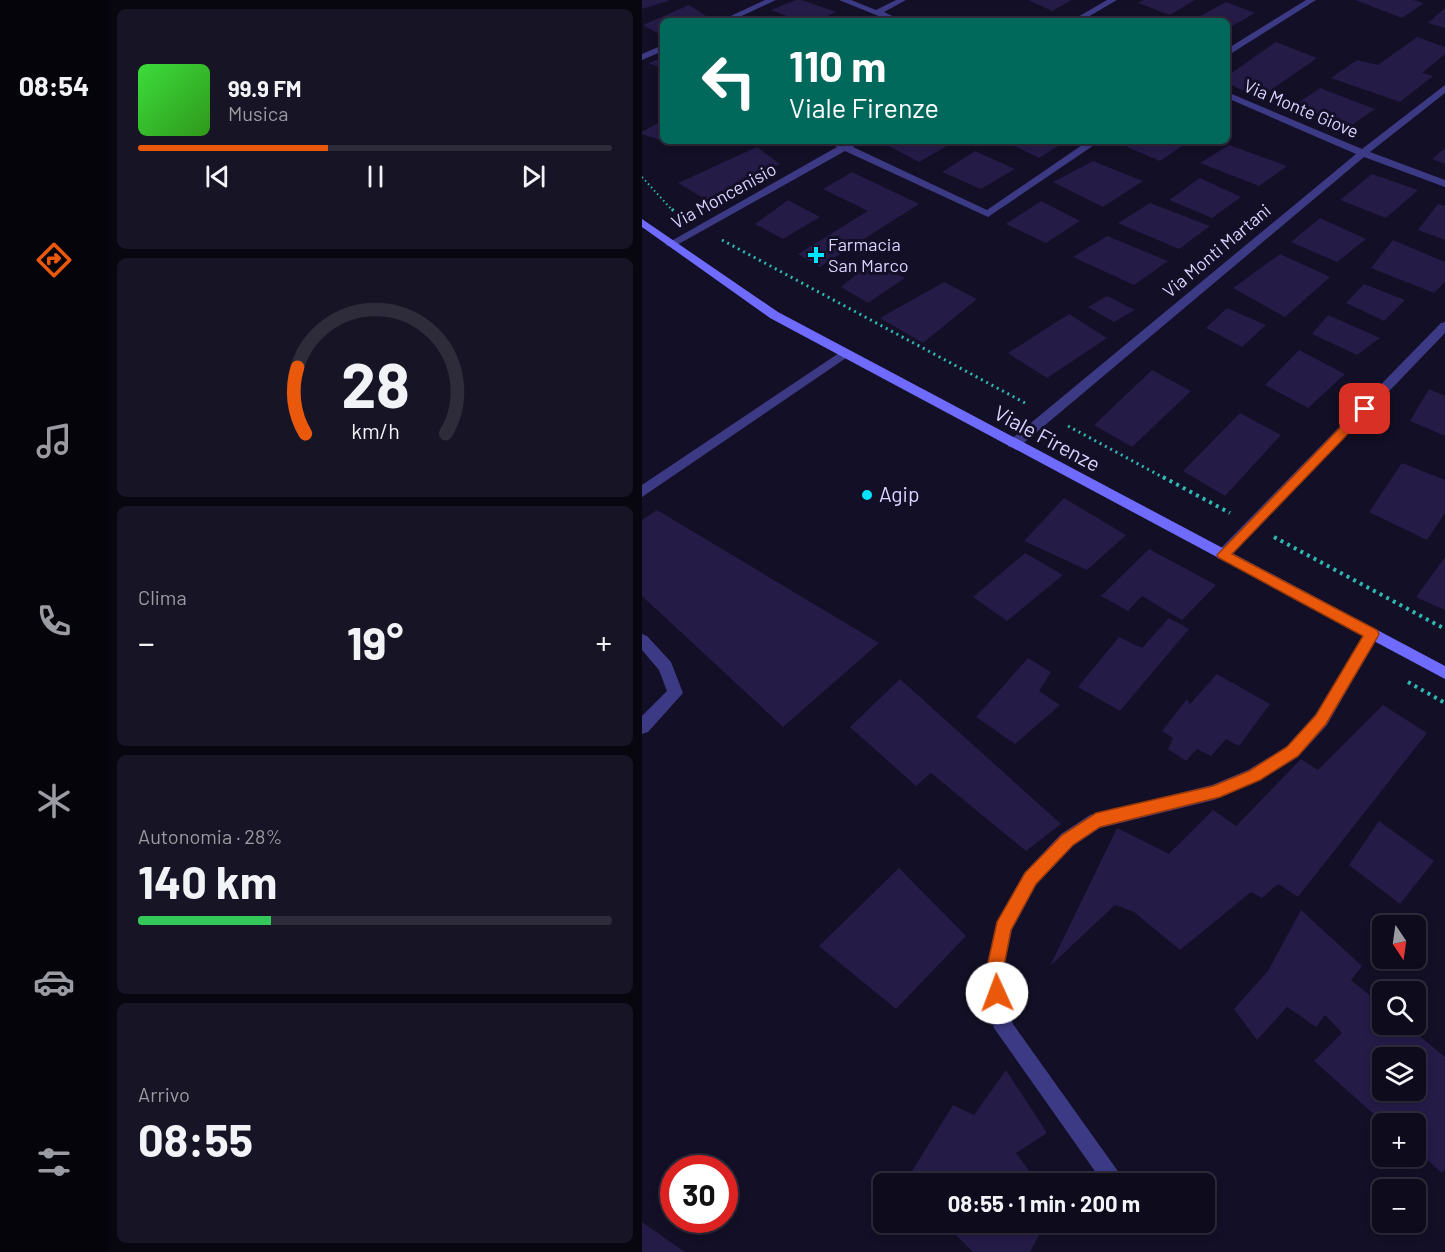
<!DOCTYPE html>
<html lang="it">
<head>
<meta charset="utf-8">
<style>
  :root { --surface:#0e0b1c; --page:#171425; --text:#f1f3f6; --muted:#9b9ba3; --line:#2e2b3b; --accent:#ea580c }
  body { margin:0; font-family:Barlow,sans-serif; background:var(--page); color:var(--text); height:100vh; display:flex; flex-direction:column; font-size:22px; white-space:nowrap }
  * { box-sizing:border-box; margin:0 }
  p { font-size:20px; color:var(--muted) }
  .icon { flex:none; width:33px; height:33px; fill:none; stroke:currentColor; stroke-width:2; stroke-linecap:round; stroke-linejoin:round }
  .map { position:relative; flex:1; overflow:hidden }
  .side { display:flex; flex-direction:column; gap:9px; padding:9px; background:#08060f; width:534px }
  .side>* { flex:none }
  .guide { position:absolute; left:18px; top:18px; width:570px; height:126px; border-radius:9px; box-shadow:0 3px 9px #0003,0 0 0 2px var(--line); background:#00695c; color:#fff; overflow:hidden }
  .needle { width:39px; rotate:167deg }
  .controls { position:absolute; left:730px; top:915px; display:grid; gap:12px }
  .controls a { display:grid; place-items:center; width:54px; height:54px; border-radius:9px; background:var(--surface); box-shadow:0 3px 9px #0003,0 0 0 2px var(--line); font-size:30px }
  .speed { position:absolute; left:18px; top:1155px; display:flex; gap:12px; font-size:30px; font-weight:700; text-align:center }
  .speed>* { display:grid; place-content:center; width:78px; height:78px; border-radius:50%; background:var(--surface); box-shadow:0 3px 9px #0003,0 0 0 2px var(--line); line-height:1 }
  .speed .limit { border:9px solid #d22; background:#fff; color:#111 }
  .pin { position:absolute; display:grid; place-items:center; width:51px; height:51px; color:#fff; margin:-26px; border-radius:12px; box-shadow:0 3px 9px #0006 }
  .me { position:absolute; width:66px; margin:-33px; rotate:358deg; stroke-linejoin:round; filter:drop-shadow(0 0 4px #0008) }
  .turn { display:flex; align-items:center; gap:21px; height:126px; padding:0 30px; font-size:27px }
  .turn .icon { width:78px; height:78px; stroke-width:2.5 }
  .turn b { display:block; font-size:42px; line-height:51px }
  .big { font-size:45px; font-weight:700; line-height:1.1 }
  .side .card { flex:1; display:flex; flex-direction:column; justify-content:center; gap:9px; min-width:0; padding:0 21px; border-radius:9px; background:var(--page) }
  .side .dial { align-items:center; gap:0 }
  .dial svg { height:156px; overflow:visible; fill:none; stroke:var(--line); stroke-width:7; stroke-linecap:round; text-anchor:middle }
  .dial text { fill:var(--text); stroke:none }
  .song { display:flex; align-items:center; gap:18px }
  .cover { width:72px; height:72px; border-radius:9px; background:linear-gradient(135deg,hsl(120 70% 55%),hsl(110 70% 35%)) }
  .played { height:6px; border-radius:3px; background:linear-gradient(90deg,var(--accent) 40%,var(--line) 40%) }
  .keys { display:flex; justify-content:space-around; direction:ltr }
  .heat { display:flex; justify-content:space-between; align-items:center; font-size:33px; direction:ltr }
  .charge { height:9px; border-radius:4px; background:linear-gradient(90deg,#34c759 28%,var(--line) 0) }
  .trip { position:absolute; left:231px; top:1173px; width:342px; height:60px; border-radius:9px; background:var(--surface); box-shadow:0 3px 9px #0003,0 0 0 2px var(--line); font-weight:700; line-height:60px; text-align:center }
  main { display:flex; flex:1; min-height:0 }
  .menu { display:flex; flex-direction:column; width:108px; justify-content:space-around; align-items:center; background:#06040b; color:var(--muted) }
  .menu .icon { width:42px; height:42px }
  .menu .active { color:var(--accent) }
  .menu b { font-size:27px; color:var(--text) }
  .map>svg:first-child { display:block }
  .building { fill:#241b47; fill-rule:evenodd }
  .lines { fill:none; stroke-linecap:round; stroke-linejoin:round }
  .path-far2 { stroke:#2fb8b0; stroke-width:2; stroke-dasharray:1.5 3; stroke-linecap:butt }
  .path-far1 { stroke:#2fb8b0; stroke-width:3; stroke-dasharray:2 4; stroke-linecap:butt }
  .path { stroke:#2fb8b0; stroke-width:4; stroke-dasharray:3 4.5; stroke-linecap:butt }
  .street { fill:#3d3a85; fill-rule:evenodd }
  .secondary { fill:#6f6bff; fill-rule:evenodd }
  .route { fill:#ea580c; stroke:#983908; stroke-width:1.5 }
  .poi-dot { fill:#00e5ff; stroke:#130f26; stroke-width:2 }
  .labels { text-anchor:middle; stroke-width:6; stroke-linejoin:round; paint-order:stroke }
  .far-street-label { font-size:18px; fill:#d9d4ff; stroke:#130f26 }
  .far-poi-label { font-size:18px; fill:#d9d4ff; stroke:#130f26; text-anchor:start }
  .street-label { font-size:21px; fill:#d9d4ff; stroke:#130f26 }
  .poi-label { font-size:21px; fill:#d9d4ff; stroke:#130f26; text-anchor:start }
</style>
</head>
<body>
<main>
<nav class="menu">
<b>08:54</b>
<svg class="icon active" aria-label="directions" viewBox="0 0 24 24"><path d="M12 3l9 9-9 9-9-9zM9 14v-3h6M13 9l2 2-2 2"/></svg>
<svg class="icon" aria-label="music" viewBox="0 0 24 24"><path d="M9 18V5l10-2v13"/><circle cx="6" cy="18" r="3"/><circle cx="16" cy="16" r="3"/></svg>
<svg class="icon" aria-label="phone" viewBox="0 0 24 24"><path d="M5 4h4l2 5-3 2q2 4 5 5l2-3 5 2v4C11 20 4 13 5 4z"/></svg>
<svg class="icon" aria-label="climate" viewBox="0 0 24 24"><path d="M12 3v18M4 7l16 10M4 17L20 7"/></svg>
<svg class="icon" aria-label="car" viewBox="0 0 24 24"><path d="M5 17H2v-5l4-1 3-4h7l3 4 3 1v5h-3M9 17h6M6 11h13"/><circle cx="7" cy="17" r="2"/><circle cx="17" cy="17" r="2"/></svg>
<svg class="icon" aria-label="filters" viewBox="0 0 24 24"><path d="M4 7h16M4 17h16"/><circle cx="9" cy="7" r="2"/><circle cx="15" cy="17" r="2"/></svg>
</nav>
<section class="side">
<div class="card">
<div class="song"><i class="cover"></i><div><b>99.9 FM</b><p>Musica</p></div></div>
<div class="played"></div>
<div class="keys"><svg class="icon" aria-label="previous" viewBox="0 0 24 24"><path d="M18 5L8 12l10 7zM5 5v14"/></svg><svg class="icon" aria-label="pause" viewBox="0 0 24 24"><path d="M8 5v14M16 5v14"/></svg><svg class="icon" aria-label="next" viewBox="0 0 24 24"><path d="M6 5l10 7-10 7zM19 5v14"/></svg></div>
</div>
<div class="card dial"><svg viewBox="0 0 100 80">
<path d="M14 69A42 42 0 1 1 86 69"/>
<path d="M14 69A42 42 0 0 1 10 35" stroke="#ea580c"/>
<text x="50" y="56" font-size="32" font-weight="700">28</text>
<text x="50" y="72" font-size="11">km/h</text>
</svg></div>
<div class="card"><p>Clima</p>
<div class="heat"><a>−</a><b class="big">19°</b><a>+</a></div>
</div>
<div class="card"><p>Autonomia · 28%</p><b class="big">140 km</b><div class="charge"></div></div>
<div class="card"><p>Arrivo</p><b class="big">08:55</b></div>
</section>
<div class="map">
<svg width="803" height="1252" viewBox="0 0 803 1252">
  <rect width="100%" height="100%" fill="#130f26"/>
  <path class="building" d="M0 0H26V1L0 9Z
    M154 0H160L194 12 175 21H158L129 10Z
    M386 0H430L410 11Z
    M502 0H553L528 15 496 3Z
    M713 0H771L782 3 760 18Z
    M584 2 613 13 585 29V21L553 19Z
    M47 5 64 16 52 21H21L19 35 1 25Z
    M803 8V28L786 23Z
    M775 37 803 47V54L780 73 791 76 758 102 689 78 715 60 736 65Z
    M634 42 675 58 617 98 585 83V76Z
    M21 57V69L7 63Z
    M678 88 733 109 707 127 653 105Z
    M21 120V141L0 134V132Z
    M248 141H305L310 143 277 162 243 144Z
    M363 141H424L397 158Z
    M493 141H542L546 142 518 161 485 147Z
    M587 145 645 166 617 186 558 163Z
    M115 147 138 164 66 201 36 183Z
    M803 148V164L790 159Z
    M333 151 373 169 339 189 300 172Z
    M451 161 501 181 461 207 411 182Z
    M210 172 277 204 178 267 156 254 226 211 181 189Z
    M730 174 776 190 744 218 698 200Z
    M558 178 599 197 570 218 527 200Z
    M146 200 178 217 141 239 113 224Z
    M399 201 438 221 404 243 364 224Z
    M508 203 568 226 537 249 476 223Z
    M796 204 803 206V240L776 230Z
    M678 218 724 239 695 262 649 242Z
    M465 236 526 261 492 285 431 257Z
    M751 240 803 262V282L792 293 729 268Z
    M638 254 688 277 643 317 591 288Z
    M230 262 263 278 226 303 199 287Z
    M302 282 335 299 281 343 238 318Z
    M722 284 763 300 742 321 704 303Z
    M465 296 493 310 472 322 446 307Z
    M585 308 624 325 600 347 564 328Z
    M427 314 465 338 405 378 366 353Z
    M686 315 738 338 715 355 670 334Z
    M657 350 703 374 666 408 623 385Z
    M510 370 549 391 490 447 452 425Z
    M787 389 803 396V436L768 421Z
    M598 413 639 435 583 496 541 471Z
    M760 463 803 480V513L785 540 727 512Z
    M422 498 484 535 445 570 382 541Z
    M15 510 237 643 141 727 0 596V520Z
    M507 549 574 585 540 620 500 596 486 611 459 596Z
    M383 553 421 575 365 621 331 597Z
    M803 557V610L774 597Z
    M527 618 547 629 478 711 436 687 477 637 500 648Z
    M386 658 409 672 397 691 418 705 373 744 334 717Z
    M575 674 628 704 597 746 584 739 569 756 555 749 544 761 526 749 531 738 520 731 545 699 548 704Z
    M258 679 419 824 384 851 289 773 274 786 208 727Z
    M741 705 785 733 656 897 636 884 620 898 609 892 538 950 492 912 473 905 408 966 475 828 527 854 571 810 594 826 659 759 676 770Z
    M737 821 792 861 758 904 707 865Z
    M257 868 324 936 254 1009 177 946Z
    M659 910 720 966 709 980 741 1006V1024H763L803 1057V1169L800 1173 774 1150V1124H743L672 1061 700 1033 683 1015 674 1027 645 1007 615 1040 592 1009 626 971ZM741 1058H774V1090H741Z
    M364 1070 405 1133 374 1153 397 1184H262L311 1105 332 1115Z
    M0 1222 43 1252H0Z
    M301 1222H404L388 1252H331Z"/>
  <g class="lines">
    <path class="path-far2" d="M0 177 31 211"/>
    <path class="path-far1" d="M30 209 36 216
      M80 240 385 404
      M426 426 524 479"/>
    <path class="path" d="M521 477 588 513
      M632 537 803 629
      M766 682 803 703"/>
    <path class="street" d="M123 0H134L89 21H78Z
      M197 0H209L234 10 254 0H264L242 12 261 21H249Z
      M465 0H475L439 21H429Z
      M664 0H674L585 56V49Z
      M21 45V51L0 60V54Z
      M803 85V93L728 152 803 180V187L722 157 377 447H367L365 444 367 441 714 154 585 98V92L720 149Z
      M185 141 203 143 219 141 211 147 345 210 446 141H458L346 217 203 151 33 246H25L24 244 195 147Z
      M803 322V333L586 559H576L574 555 576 551 799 323Z
      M203 349 207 350V356L0 497V485Z
      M730 628 735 630 738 634 735 638 685 725 656 757 618 780 572 800 458 828 431 846 394 885 370 930 360 976 371 1024 485 1184H462L352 1028 342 976 355 922 382 873 419 834 448 815 570 785 606 770 644 747 673 715 725 630Z
      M0 634 5 636 29 662 41 693 6 732 0 734V716L25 691 17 670 0 650Z"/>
    <path class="secondary" d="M0 219 136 312 803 666V679L128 318 0 227Z"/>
  </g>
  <path class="route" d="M723 405 727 406V412L590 554 735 630 737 634 735 638 684 724 656 756 618 780 578 797 458 827 431 845 394 884 369 930 360 976 363 993 361 999 355 1002 349 999 343 976 355 922 383 873 420 835 454 813 571 786 607 771 645 747 674 715 721 636 577 558 575 555 719 406Z"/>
  <g class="poi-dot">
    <path d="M171 246h6v6h6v6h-6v6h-6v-6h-6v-6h6z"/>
    <circle cx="225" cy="495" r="6"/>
  </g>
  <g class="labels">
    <g class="far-street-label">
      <text transform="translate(659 109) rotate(23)" y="6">Via Monte Giove</text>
      <text transform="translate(82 196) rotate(-29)" y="6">Via Moncenisio</text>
      <text transform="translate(575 251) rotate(-40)" y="6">Via Monti Martani</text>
    </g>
    <g class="far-poi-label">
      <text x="186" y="251">Farmacia<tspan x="186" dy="21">San Marco</tspan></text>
    </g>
    <g class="street-label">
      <text transform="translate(405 439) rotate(28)" y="7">Viale Firenze</text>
    </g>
    <g class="poi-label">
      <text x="237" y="502">Agip</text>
    </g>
  </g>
</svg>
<div class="controls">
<a><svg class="needle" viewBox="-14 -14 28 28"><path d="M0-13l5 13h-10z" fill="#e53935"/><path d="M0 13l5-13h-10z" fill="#9b9ba3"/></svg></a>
<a><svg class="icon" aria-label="search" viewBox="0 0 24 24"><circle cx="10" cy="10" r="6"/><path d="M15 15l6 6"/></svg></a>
<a><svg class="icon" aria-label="layers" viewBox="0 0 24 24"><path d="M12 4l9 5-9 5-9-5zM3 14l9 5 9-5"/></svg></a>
<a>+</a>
<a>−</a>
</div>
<div class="speed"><div class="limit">30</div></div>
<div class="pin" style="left:723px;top:409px;background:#d93025"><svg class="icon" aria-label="arrive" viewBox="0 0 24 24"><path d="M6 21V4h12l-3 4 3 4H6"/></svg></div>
<svg class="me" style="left:355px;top:993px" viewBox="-20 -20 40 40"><circle r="19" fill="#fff"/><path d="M0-13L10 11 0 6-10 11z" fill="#ea580c"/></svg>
<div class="trip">08:55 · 1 min · 200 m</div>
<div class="guide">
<div class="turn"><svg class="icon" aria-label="left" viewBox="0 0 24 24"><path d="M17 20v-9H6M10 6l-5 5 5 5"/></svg><div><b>110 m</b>Viale Firenze</div></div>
</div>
</div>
</main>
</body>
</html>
